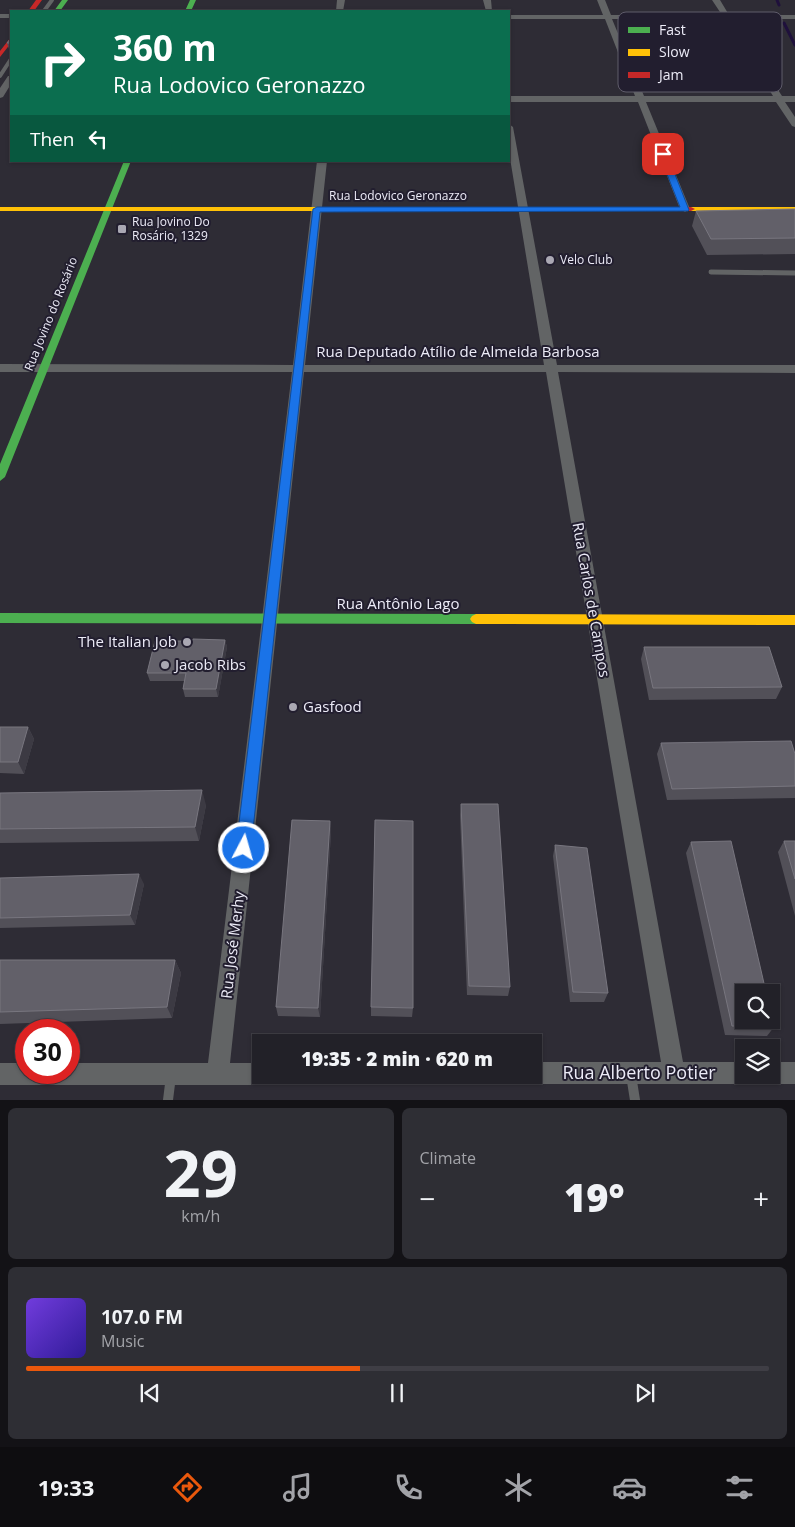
<!DOCTYPE html>
<html lang="en">
<head>
<meta charset="utf-8">
<style>
  :root { --surface:#222128; --page:#2e2e34; --text:#f1f3f6; --muted:#a2a3a8; --line:#3f3e45; --accent:#ea580c }
  body { margin:0; font-family:"Open Sans",sans-serif; background:var(--page); color:var(--text); height:100vh; display:flex; flex-direction:column; font-size:19px; white-space:nowrap }
  * { box-sizing:border-box; margin:0 }
  p { font-size:16px; color:var(--muted) }
  .icon { flex:none; width:28px; height:28px; fill:none; stroke:currentColor; stroke-width:2; stroke-linecap:round; stroke-linejoin:round }
  .map { position:relative; height:1100px; overflow:hidden }
  .sheet { display:flex; flex-direction:column; gap:8px; padding:8px; background:#131216; flex:1 }
  .sheet>* { flex:none }
  .banner { position:absolute; left:10px; top:10px; width:500px; height:152px; border-radius:0px; box-shadow:0 1px 4px #0004,0 0 0 1px var(--line); background:#0b6e4f; color:#fff; overflow:hidden }
  .tools { position:absolute; left:735px; top:984px; display:grid; gap:10px }
  .tools a { display:grid; place-items:center; width:45px; height:45px; border-radius:0px; background:var(--surface); box-shadow:0 1px 4px #0004,0 0 0 1px var(--line); font-size:25px }
  .speed { position:absolute; left:15px; top:1019px; display:flex; gap:10px; font-size:25px; font-weight:700; text-align:center }
  .speed>* { display:grid; place-content:center; width:65px; height:65px; border-radius:50%; background:var(--surface); box-shadow:0 1px 4px #0004,0 0 0 1px var(--line); line-height:1 }
  .speed .limit { border:8px solid #d22; background:#fff; color:#111 }
  .pin { position:absolute; display:grid; place-items:center; width:42px; height:42px; color:#fff; margin:-21px; border-radius:10px; box-shadow:0 2px 8px #0006 }
  .me { position:absolute; width:55px; margin:-28px; rotate:6deg; stroke-linejoin:round; filter:drop-shadow(0 0 4px #0008) }
  .turn { display:flex; align-items:center; gap:18px; height:105px; padding:0 20px; font-size:22px }
  .turn .icon { width:65px; height:65px; stroke-width:2.5 }
  .turn b { display:block; font-size:35px; line-height:42px }
  .then { display:flex; align-items:center; height:48px; padding:0 20px; background:#0003; gap:10px; font-size:19px }
  .big { font-size:38px; font-weight:800; line-height:1.1 }
  .sheet .tile { flex:1; display:flex; flex-direction:column; justify-content:center; gap:8px; min-width:0; padding:0 18px; border-radius:8px; background:var(--page) }
  .sheet .dial { align-items:center; gap:0 }
  .dial b { font-size:65px; line-height:1 }
  .song { display:flex; align-items:center; gap:15px }
  .cover { width:60px; height:60px; border-radius:8px; background:linear-gradient(135deg,hsl(260 70% 55%),hsl(250 70% 35%)) }
  .played { height:5px; border-radius:2px; background:linear-gradient(90deg,var(--accent) 45%,var(--line) 45%) }
  .keys { display:flex; justify-content:space-around; direction:ltr }
  .heat { display:flex; justify-content:space-between; align-items:center; font-size:28px; direction:ltr }
  .sheet .tiles { flex:1; display:grid; gap:8px; grid-template-columns:1fr 1fr }
  .tile:last-child { grid-column:span 2 }
  .trip { position:absolute; left:252px; top:1034px; width:290px; height:50px; border-radius:0px; background:var(--surface); box-shadow:0 1px 4px #0004,0 0 0 1px var(--line); font-weight:800; line-height:50px; text-align:center }
  .tabs { display:flex; height:80px; justify-content:space-around; align-items:center; background:#0e0d10; color:var(--muted) }
  .tabs .icon { width:35px; height:35px }
  .tabs .active { color:var(--accent) }
  .tabs b { font-size:22px; color:var(--text) }
  .map>svg:first-child { display:block }
  .lines { fill:none; stroke-linecap:round; stroke-linejoin:round }
  .stream { stroke:#1f103c; stroke-width:3 }
  .lane-far2 { stroke:#626465; stroke-width:4 }
  .lane-far1 { stroke:#626465; stroke-width:5 }
  .lane { stroke:#626465; stroke-width:10 }
  .street { fill:#626465; fill-rule:evenodd }
  .fast { fill:#4caf50; fill-rule:evenodd }
  .slow { fill:#ffc107; fill-rule:evenodd }
  .jam { fill:#c62828; fill-rule:evenodd }
  .wall { fill:#525058 }
  .shaded-wall { fill:#3c3a43 }
  .building { fill:#626069; stroke:#78767f }
  .route { fill:#1a73e8; stroke:#114b97 }
  .poi-dot { fill:#aaa8b3; stroke:#221e2f; stroke-width:2 }
  .labels { text-anchor:middle; stroke-width:4; stroke-linejoin:round; paint-order:stroke }
  .far-street-label { font-size:12px; fill:#ecebf7; stroke:#221e2f }
  .far-poi-label { font-size:12px; fill:#ecebf7; stroke:#221e2f; text-anchor:start }
  .street-label { font-size:15px; fill:#ecebf7; stroke:#221e2f }
  .poi-label { font-size:15px; fill:#ecebf7; stroke:#221e2f; text-anchor:start }
  .near-street-label { font-size:18px; fill:#ecebf7; stroke:#221e2f }
  .key { fill:#221e2f; stroke:#5f5c6b; stroke-width:1 }
  .key-label { font-size:14px; fill:#ecebf7 }
</style>
</head>
<body>
<div class="map">
<svg width="795" height="1100" viewBox="0 0 795 1100">
  <rect width="100%" height="100%" fill="#2e2c35"/>
  <g class="lines">
    <path class="stream" d="M777 0 779 5
      M784 23 795 45"/>
    <path class="lane-far2" d="M44 11 52 0
      M0 76 11 59"/>
    <path class="lane-far1" d="M711 272 795 273"/>
    <path class="lane" d="M631 1075 635 1100
      M168 1100 171 1076"/>
    <path class="street" d="M337 0H345L343 11H336Z
      M483 0H491L492 11H486Z
      M597 0H605L611 15H722L712 0H720L729 15H795V19H732L782 96H795V102H785L795 117V127L792 126 776 102H646L690 209 685 212 680 209 638 102H509V96H635L605 19H509V15H603ZM612 19H725L773 96H644Z
      M0 14H11V18H0Z
      M8 76H11V84L3 97 0 98V88Z
      M509 124 513 127 557 365H795V373L558 372 683 1062H744V1075H754L752 1081 744 1084H534L526 1081 524 1075H534V1062H661L546 372H304L230 1063H261V1075H272L269 1082 261 1085H0V1063H26V1072H69V1063H208L292 372H0V364L293 365 317 161H327L305 365H544L509 152Z
      M771 1062H795V1084H771L763 1081 761 1075H771Z"/>
    <path class="fast" d="M62 0H68L60 11H54Z
      M190 0H196L191 11H185Z
      M124 161H131L5 477 0 481V464Z
      M0 613 476 614 480 616 482 619 480 622 476 624 0 623Z"/>
    <path class="slow" d="M0 207H367L371 209 367 211H0Z
      M688 207H795V211H688Z
      M476 614 795 615V625L476 624 472 622 470 619 472 616Z"/>
    <path class="jam" d="M36 0H42L34 11H28Z
      M11 37V43L0 57V51Z
      M364 207H691L695 209 691 211H367L363 209Z"/>
  </g>
  <path class="wall" d="M11 31V52H10L7 43 11 38Z
    M795 209V254L707 255 692 226 696 211Z
    M225 640 227 647 218 697H185L183 689 184 681H150L147 673 192 641Z
    M644 647 782 687 776 699 649 700 641 659Z
    M0 727H28L34 739 24 774 0 773Z
    M661 743 795 754V798L667 800 657 754Z
    M0 793 206 805 199 841 0 843Z
    M461 804 510 987 508 996 467 995 460 815Z
    M330 821 331 832 320 1017 278 1016 276 1007Z
    M784 841H795V916L778 852Z
    M691 842 774 1027 767 1036 725 1035 686 853Z
    M555 845 608 993 604 1002H570L553 856Z
    M0 878 144 884 135 925 0 928Z
    M0 960H175L181 973 172 1018 0 1024Z
    M371 1007 413 1008 412 1017 371 1016Z"/>
  <path class="shaded-wall" d="M225 640 227 647 218 697 216 689Z
    M28 727 34 739 24 774 18 762Z
    M202 790 206 805 199 841 195 827Z
    M330 821 331 832 320 1017 318 1008Z
    M139 874 144 884 135 925 130 915Z
    M175 960 181 973 172 1018 167 1007Z"/>
  <path class="building" d="M11 31V43H7L11 38Z
    M795 209V238L711 239 696 211Z
    M193 639 225 640 216 689H183L186 673H147L155 641H192Z
    M644 647H769L782 687 653 688Z
    M0 727H28L18 762H0Z
    M791 741 795 754V786L672 789 661 743Z
    M202 790 195 827 0 829V793Z
    M461 804H498L510 987 469 986Z
    M292 820 330 821 318 1008 276 1007Z
    M375 820 413 821V1008L371 1007Z
    M731 841 766 992H744V1020H771V1013L774 1027 732 1026 691 842Z
    M784 841H795V879Z
    M555 845 587 848 608 993 573 992Z
    M139 874 130 915 0 918V878Z
    M0 960H175L167 1007 0 1012Z"/>
  <path class="route" d="M663 152 667 154 689 210 688 211 320 212 251 848 249 853 244 855 239 853 236 848 313 209 317 207H680L659 154Z"/>
  <g class="poi-dot">
    <rect x="117" y="224" width="10" height="10" rx="2.5"/>
    <circle cx="550" cy="260" r="5"/>
    <circle cx="187" cy="642" r="5"/>
    <circle cx="165" cy="665" r="5"/>
    <circle cx="293" cy="707" r="5"/>
  </g>
  <g class="labels">
    <g class="far-street-label">
      <text x="398" y="200">Rua Lodovico Geronazzo</text>
      <text transform="translate(51 314) rotate(-68)" y="4">Rua Jovino do Rosário</text>
    </g>
    <g class="far-poi-label">
      <text x="132" y="226">Rua Jovino Do<tspan x="132" dy="14">Rosário, 1329</tspan></text>
      <text x="560" y="264">Velo Club</text>
    </g>
    <g class="street-label">
      <text x="458" y="357">Rua Deputado Atílio de Almeida Barbosa</text>
      <text transform="translate(591 600) rotate(80)" y="5">Rua Carlos de Campos</text>
      <text x="398" y="609">Rua Antônio Lago</text>
      <text transform="translate(233 945) rotate(-83)" y="5">Rua José Merhy</text>
    </g>
    <g class="poi-label">
      <text x="177" y="647" text-anchor="end">The Italian Job</text>
      <text x="175" y="670">Jacob Ribs</text>
      <text x="303" y="712">Gasfood</text>
    </g>
    <g class="near-street-label">
      <text x="639" y="1079">Rua Alberto Potier</text>
    </g>
  </g>
  <rect x="618" y="12" width="164" height="80" rx="8" class="key"/>
  <rect x="628" y="27" width="22" height="6" fill="#4caf50"/>
  <rect x="628" y="49" width="22" height="7" fill="#ffc107"/>
  <rect x="628" y="72" width="22" height="6" fill="#c62828"/>
  <g class="key-label">
    <text x="659" y="35">Fast</text>
    <text x="659" y="57">Slow</text>
    <text x="659" y="80">Jam</text>
  </g>
</svg>
<div class="tools">
<a><svg class="icon" aria-label="search" viewBox="0 0 24 24"><circle cx="10" cy="10" r="6"/><path d="M15 15l6 6"/></svg></a>
<a><svg class="icon" aria-label="layers" viewBox="0 0 24 24"><path d="M12 4l9 5-9 5-9-5zM3 14l9 5 9-5"/></svg></a>
</div>
<div class="speed"><div class="limit">30</div></div>
<div class="pin" style="left:663px;top:154px;background:#d93025"><svg class="icon" aria-label="arrive" viewBox="0 0 24 24"><path d="M6 21V4h12l-3 4 3 4H6"/></svg></div>
<svg class="me" style="left:244px;top:848px" viewBox="-20 -20 40 40"><circle r="17" fill="#1a73e8" stroke="#fff" stroke-width="3"/><path d="M0-11L8 9 0 5-8 9z" fill="#fff"/></svg>
<div class="trip">19:35 · 2 min · 620 m</div>
<div class="banner">
<div class="turn"><svg class="icon" aria-label="right" viewBox="0 0 24 24"><path d="M7 20v-9h11M14 6l5 5-5 5"/></svg><div><b>360 m</b>Rua Lodovico Geronazzo</div></div>
<div class="then">Then<svg class="icon" aria-label="left" viewBox="0 0 24 24"><path d="M17 20v-9H6M10 6l-5 5 5 5"/></svg></div>
</div>
</div>
<section class="sheet">
<div class="tiles">
<div class="tile dial"><b>29</b><p>km/h</p></div>
<div class="tile"><p>Climate</p>
<div class="heat"><a>−</a><b class="big">19°</b><a>+</a></div>
</div>
<div class="tile">
<div class="song"><i class="cover"></i><div><b>107.0 FM</b><p>Music</p></div></div>
<div class="played"></div>
<div class="keys"><svg class="icon" aria-label="previous" viewBox="0 0 24 24"><path d="M18 5L8 12l10 7zM5 5v14"/></svg><svg class="icon" aria-label="pause" viewBox="0 0 24 24"><path d="M8 5v14M16 5v14"/></svg><svg class="icon" aria-label="next" viewBox="0 0 24 24"><path d="M6 5l10 7-10 7zM19 5v14"/></svg></div>
</div>
</div>
</section>
<nav class="tabs">
<b>19:33</b>
<svg class="icon active" aria-label="directions" viewBox="0 0 24 24"><path d="M12 3l9 9-9 9-9-9zM9 14v-3h6M13 9l2 2-2 2"/></svg>
<svg class="icon" aria-label="music" viewBox="0 0 24 24"><path d="M9 18V5l10-2v13"/><circle cx="6" cy="18" r="3"/><circle cx="16" cy="16" r="3"/></svg>
<svg class="icon" aria-label="phone" viewBox="0 0 24 24"><path d="M5 4h4l2 5-3 2q2 4 5 5l2-3 5 2v4C11 20 4 13 5 4z"/></svg>
<svg class="icon" aria-label="climate" viewBox="0 0 24 24"><path d="M12 3v18M4 7l16 10M4 17L20 7"/></svg>
<svg class="icon" aria-label="car" viewBox="0 0 24 24"><path d="M5 17H2v-5l4-1 3-4h7l3 4 3 1v5h-3M9 17h6M6 11h13"/><circle cx="7" cy="17" r="2"/><circle cx="17" cy="17" r="2"/></svg>
<svg class="icon" aria-label="filters" viewBox="0 0 24 24"><path d="M4 7h16M4 17h16"/><circle cx="9" cy="7" r="2"/><circle cx="15" cy="17" r="2"/></svg>
</nav>
</body>
</html>
